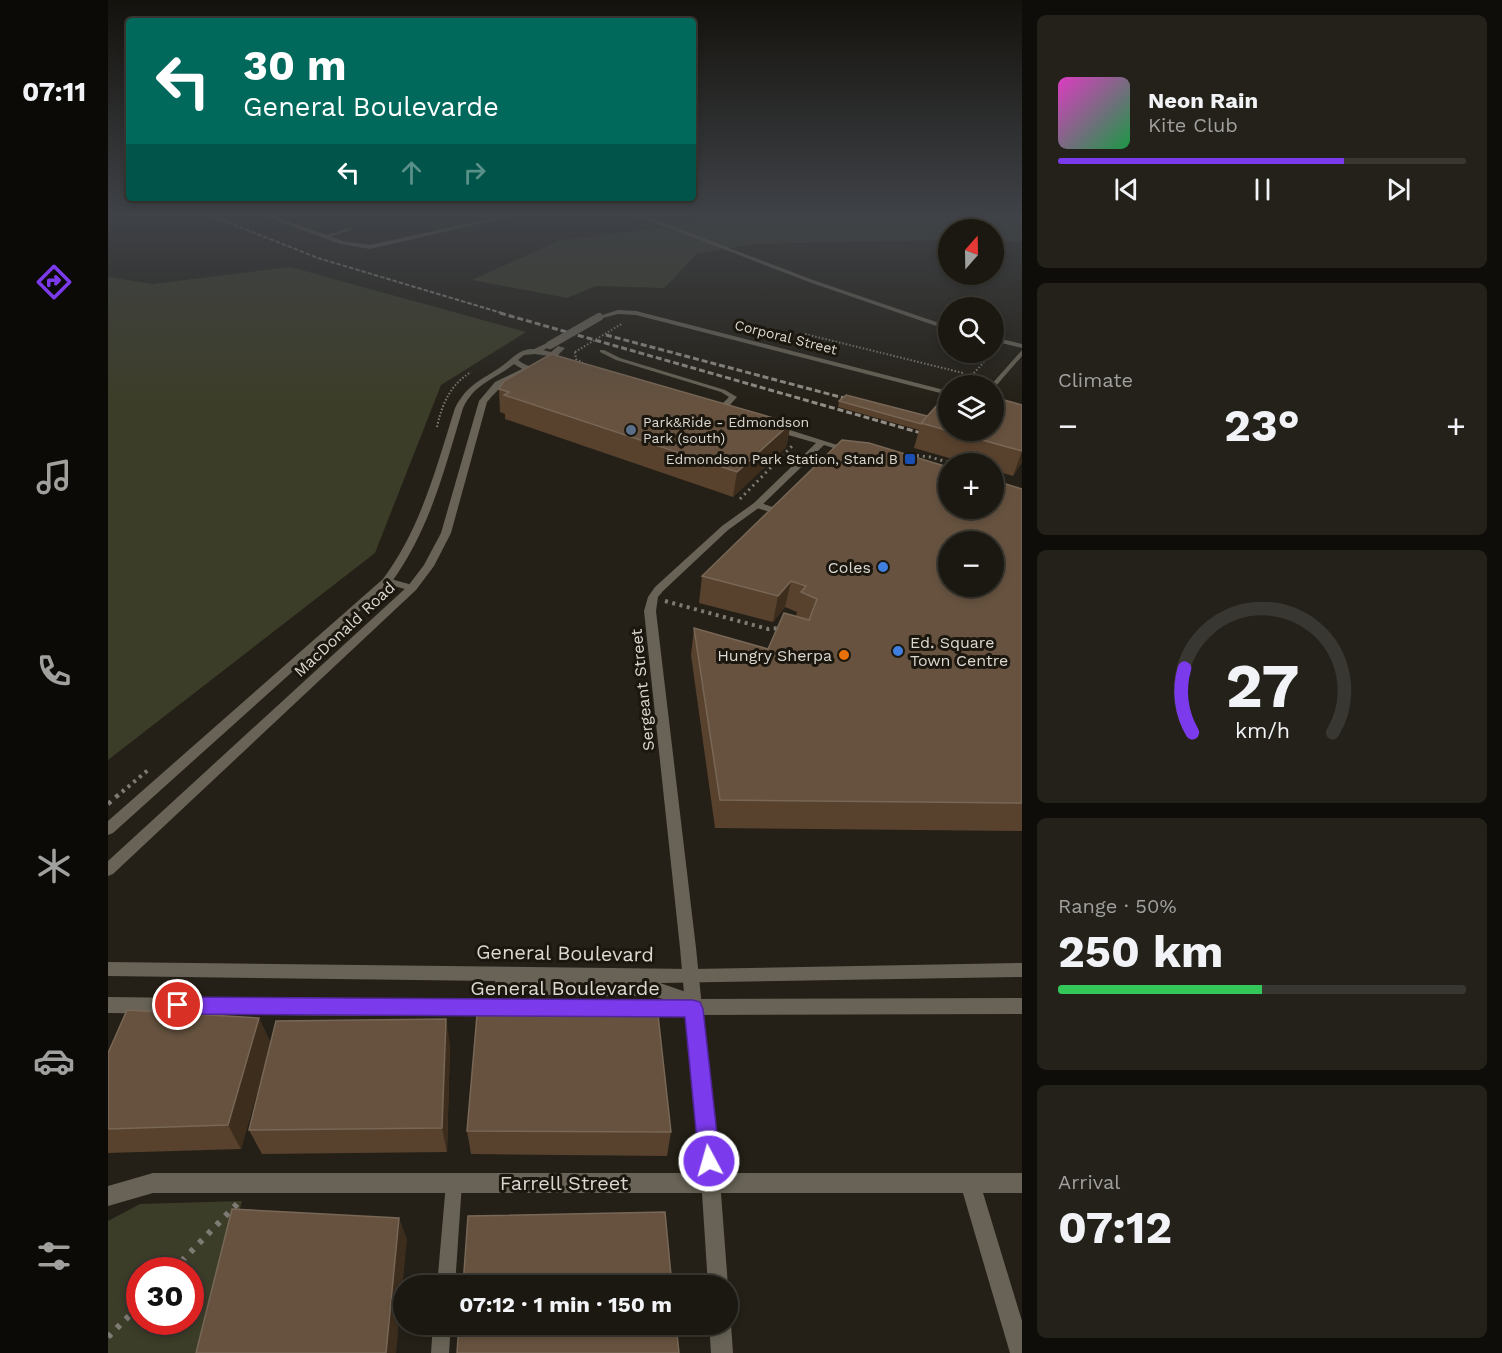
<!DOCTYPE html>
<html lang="en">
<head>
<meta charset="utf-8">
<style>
  :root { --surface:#1b1811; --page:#24211a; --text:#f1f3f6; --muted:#a0a09f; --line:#393731; --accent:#7c3aed }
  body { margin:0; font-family:"Work Sans",sans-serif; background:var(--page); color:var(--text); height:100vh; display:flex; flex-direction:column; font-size:22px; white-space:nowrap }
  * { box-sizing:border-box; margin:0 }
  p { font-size:20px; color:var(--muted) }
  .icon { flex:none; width:33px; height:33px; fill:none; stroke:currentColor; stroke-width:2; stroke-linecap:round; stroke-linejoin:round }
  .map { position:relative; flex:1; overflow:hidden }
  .details { display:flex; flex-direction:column; gap:15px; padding:15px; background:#0f0d09; width:480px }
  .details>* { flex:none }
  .banner { position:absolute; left:18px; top:18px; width:570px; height:183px; border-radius:6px; box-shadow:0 3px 9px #0003,0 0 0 2px var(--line); background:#00695c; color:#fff; overflow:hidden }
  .needle { width:39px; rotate:20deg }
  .fabs { position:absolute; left:830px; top:219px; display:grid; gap:12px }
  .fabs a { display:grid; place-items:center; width:66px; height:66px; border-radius:50%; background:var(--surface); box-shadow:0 3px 9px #0003,0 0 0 2px var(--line); font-size:30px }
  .speed { position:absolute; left:18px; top:1257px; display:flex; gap:12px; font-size:30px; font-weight:700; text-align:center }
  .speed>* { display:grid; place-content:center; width:78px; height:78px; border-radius:50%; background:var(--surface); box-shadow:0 3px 9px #0003,0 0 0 2px var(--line); line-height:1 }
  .speed .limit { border:9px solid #d22; background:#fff; color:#111 }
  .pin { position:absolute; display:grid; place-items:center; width:51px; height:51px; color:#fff; margin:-26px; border:3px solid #fff; border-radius:50%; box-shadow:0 2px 6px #0007 }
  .me { position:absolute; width:66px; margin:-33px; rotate:354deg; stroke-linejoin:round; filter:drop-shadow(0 0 4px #0008) }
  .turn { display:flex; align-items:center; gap:21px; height:126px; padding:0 18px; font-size:27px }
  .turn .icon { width:78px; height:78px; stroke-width:2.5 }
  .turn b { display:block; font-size:42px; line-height:51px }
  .lanes { display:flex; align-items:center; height:57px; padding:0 18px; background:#0003; justify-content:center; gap:30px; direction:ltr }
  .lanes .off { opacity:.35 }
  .big { font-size:45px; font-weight:700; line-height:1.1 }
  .details .widget { flex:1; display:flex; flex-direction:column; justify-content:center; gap:9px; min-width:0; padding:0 21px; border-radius:9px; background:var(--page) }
  .details .dial { align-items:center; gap:0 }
  .dial svg { height:156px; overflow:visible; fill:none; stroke:var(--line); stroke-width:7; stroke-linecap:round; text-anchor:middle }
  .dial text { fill:var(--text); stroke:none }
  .song { display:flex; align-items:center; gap:18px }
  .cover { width:72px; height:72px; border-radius:9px; background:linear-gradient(135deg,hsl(310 70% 55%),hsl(140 70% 35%)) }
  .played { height:6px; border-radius:3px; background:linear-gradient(90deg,var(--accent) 70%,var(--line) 70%) }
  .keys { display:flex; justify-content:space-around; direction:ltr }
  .heat { display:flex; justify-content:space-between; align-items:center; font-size:33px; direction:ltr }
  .charge { height:9px; border-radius:4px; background:linear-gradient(90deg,#34c759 50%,var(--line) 0) }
  .trip { position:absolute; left:285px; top:1275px; width:345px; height:60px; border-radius:30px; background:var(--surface); box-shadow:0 3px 9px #0003,0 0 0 2px var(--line); font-weight:700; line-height:60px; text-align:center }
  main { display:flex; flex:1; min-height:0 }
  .tab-bar { display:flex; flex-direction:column; width:108px; justify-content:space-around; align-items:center; background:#0b0a07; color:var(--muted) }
  .tab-bar .icon { width:42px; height:42px }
  .tab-bar .current { color:var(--accent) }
  .tab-bar b { font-size:27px; color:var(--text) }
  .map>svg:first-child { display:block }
  .green { fill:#3c3d28; fill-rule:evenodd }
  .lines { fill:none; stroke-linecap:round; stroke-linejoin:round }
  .path-far4 { stroke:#7f7b74; stroke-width:2; stroke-dasharray:1.5 2; stroke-linecap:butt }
  .path-far3 { stroke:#7f7b74; stroke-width:3; stroke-dasharray:2 4; stroke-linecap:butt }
  .path-far2 { stroke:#7f7b74; stroke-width:4; stroke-dasharray:3 4.5; stroke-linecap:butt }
  .path-far1 { stroke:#7f7b74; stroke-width:4.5; stroke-dasharray:4 6; stroke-linecap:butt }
  .path { stroke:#7f7b74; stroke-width:6; stroke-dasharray:4.5 8; stroke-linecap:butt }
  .service { fill:#686356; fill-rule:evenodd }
  .pedestrian { fill:#686356; fill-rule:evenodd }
  .minor { fill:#686356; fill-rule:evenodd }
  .tertiary { fill:#686356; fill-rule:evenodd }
  .rail-far1 { stroke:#918d86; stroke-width:2; stroke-dasharray:4.5 2; stroke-linecap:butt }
  .rail { stroke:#918d86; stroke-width:3; stroke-dasharray:6 3; stroke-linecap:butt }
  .path-bridge { stroke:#7f7b74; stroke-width:2; stroke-dasharray:1.5 2; stroke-linecap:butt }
  .minor-bridge { stroke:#686356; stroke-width:8 }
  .wall { fill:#58412d }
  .shaded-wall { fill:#3d2d1d }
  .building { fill:#66523f; stroke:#786756; stroke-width:1.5; fill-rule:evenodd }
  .route { fill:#7c3aed; stroke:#51269a; stroke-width:1.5 }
  .service-dot { fill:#5c6f8a; stroke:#1b170e; stroke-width:2 }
  .transit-dot { fill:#1a4fb4; stroke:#1b170e; stroke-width:2 }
  .shop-dot { fill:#3f7fe0; stroke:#1b170e; stroke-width:2 }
  .food-dot { fill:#e8710a; stroke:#1b170e; stroke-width:2 }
  .labels { text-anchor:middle; stroke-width:6; stroke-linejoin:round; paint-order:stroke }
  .far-street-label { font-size:14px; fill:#dbd8d2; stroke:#1b170e }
  .far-poi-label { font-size:14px; fill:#dbd8d2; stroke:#1b170e; text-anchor:start }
  .poi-label { font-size:16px; fill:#dbd8d2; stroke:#1b170e; text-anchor:end }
  .street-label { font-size:16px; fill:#dbd8d2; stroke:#1b170e }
  .near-street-label { font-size:20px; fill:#dbd8d2; stroke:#1b170e }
</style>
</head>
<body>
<main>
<nav class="tab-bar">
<b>07:11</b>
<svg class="icon current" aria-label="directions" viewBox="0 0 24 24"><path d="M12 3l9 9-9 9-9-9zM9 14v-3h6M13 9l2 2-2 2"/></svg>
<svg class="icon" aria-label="music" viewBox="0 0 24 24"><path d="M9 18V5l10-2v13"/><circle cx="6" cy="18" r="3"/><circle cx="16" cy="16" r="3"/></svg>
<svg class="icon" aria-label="phone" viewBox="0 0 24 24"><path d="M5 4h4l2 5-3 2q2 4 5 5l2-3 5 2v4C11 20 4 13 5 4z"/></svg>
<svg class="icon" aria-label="climate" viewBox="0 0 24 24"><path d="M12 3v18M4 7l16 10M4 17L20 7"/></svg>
<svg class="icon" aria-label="car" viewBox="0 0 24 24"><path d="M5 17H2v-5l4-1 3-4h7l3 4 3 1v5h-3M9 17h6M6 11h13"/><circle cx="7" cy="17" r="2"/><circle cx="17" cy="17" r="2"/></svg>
<svg class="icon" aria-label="filters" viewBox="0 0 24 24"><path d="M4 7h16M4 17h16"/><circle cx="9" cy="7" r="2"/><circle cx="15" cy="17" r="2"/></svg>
</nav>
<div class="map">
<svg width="914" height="1353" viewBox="0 0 914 1353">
  <rect width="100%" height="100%" fill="#242017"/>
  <path class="green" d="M596 215H914V242L885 240V230H840V240L644 244 589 254 556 288 488 286 459 298 364 280 450 241 587 223Z
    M182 267 418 332 333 385 267 553 0 760V277L45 284Z
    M134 1201 93 1353H0V1221L32 1204ZM32 1270H82V1322H32Z"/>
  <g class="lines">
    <path class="path-far4" d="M697 334 855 373
      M467 352 468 359 475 363
      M854 386 876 362
      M329 427C334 404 342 385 363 372"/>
    <path class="path-far3" d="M797 454 822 457 846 464
      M885 475 895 478
      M632 499 685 445"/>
    <path class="path-far2" d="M557 601 660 629 672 628
      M14 792 40 770"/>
    <path class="path-far1" d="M0 804 16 790"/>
    <path class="path" d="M65 1270 131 1202
      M0 1337 32 1305"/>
    <path class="service" d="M241 228 245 229 218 238 214 237Z
      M492 350H496L512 358 617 390 629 397 614 414H608V410L621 397 613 392 508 360 492 352Z
      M914 350V356L887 387 885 388V386H882Z
      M346 1175 352 1177 354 1183 347 1286H329L338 1183 340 1177Z
      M325 1324H343L341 1353H323Z"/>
    <path class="pedestrian" d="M649 502 680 512 682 514 677 517 646 507 644 505Z
      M862 1173 869 1176 872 1183 914 1321V1353H902L852 1183 855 1176Z"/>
    <path class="minor" d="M154 215H162L235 241 262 245 399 215H410L262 249 232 244Z
      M510 310 528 311 840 391V395L528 315 510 314 491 319 488 317Z
      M439 343 446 345 429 353 422 351Z
      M450 346 457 348 448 357H442V353Z
      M663 426H669L745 450 741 453 716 445 652 507 620 530 555 591 550 597 548 611 588 948 611 1173H914V1193H613L620 1286V1288V1286H600L594 1193H45L0 1206V1186L45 1173H592L572 948 536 611 540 597 547 587 614 526 646 503 708 443 663 430Z
      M279 578 308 586 309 588 304 591 275 583 274 581Z
      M620 1316 623 1324 625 1353H603L601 1324H620Z"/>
    <path class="tertiary" d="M527 215H535L705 280 840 326V330L701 282Z
      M885 337 914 344V348L885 341Z
      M422 349 435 350 450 354 453 361C443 372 434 369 422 371 406 373 389 390 379 402L343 533 326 566 308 590 5 874 0 876V861L300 586 316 565 333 533 371 401 387 382 414 369 406 364C386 380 367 383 355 408 336 471 322 529 283 583L5 833 0 835V821L275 579C313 528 328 468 347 408 360 383 373 381 394 366 404 359 409 351 422 349ZM427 354 441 356 445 361C434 369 421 369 410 360L416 355Z
      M0 962 584 969 914 963V977L552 983 578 992 586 999 914 998V1014L590 1015 585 1017 580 1015 252 1016 0 1013V997L252 1000 555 999 544 996C496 995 433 1001 388 984L387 981 0 976Z"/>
    <path class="rail-far1" d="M101 215 210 258 397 314"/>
    <path class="rail" d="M392 313 827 437
      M498 335 751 402"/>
    <path class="path-bridge" d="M467 352 515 323"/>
    <path class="minor-bridge" d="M442 345 491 317"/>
  </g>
  <path class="wall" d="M391 389 683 423 678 447 625 497 397 419V414L392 412Z
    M731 401 819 416 914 405V462L905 476 885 470V464H862L806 448 811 430 730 407Z
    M914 489V831L607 828 583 655 586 628 660 649 688 616 689 612 677 607 665 622 591 603 594 576Z
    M151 1018 162 1042 342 1044 339 1152 154 1154 141 1130 158 1060 133 1149 0 1153V1053Z
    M359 1131 563 1132 559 1156 363 1154Z"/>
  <path class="shaded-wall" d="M683 423 678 447 625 497 629 472Z
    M914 451V462L905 476Z
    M683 581 677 607 665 622 670 596Z
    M151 1018 163 1043 133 1149 120 1125Z
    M338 1019 342 1044 339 1152 334 1128Z
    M291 1218 299 1239 288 1353H278Z"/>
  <path class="building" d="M443 354 683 423 629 472 396 395 401 392 391 389 396 381Z
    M840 393V430H885V397L914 405V451L813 423Z
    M738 395 819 416 813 424 731 401Z
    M734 440 761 443 840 467V508H885V480L914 489V803L612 800 586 628 660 649 676 613 701 620 709 599 693 592 698 586 683 581 670 596 594 576ZM840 542H885V586H840Z
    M19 1010 151 1018 120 1125 0 1129V1053Z
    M369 1015H550L563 1132 359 1131Z
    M338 1019 334 1128 141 1130 168 1021Z
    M124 1209 291 1218 278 1353H88Z
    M557 1212 564 1286H355L360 1216Z
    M351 1324H568L571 1353H349Z"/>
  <linearGradient id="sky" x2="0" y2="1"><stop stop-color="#14120d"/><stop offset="0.53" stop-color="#3f4247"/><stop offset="1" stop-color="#3f4247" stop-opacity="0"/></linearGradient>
  <rect width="914" height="405" fill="url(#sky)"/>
  <path class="route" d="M70 997 585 1000 592 1002 595 1009 612 1161 609 1169 601 1172 594 1169 591 1161 577 1017 70 1014 63 1012 60 1005 63 999Z"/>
  <circle class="service-dot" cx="523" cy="430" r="6"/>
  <rect class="transit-dot" x="796" y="453" width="12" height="12" rx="3"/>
  <g class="shop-dot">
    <circle cx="775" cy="567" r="6"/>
    <circle cx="790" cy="651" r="6"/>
  </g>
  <circle class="food-dot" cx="736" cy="655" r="6"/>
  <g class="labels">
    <g class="far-street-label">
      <text transform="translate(678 337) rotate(14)" y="5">Corporal Street</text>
    </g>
    <g class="far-poi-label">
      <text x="535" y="427">Park&amp;Ride - Edmondson<tspan x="535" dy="16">Park (south)</tspan></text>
      <text x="790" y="464" text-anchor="end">Edmondson Park Station, Stand B</text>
    </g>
    <g class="poi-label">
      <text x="763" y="573">Coles</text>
      <text x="802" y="648" text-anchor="start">Ed. Square<tspan x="802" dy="18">Town Centre</tspan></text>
      <text x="724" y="661">Hungry Sherpa</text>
    </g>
    <g class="street-label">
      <text transform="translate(236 629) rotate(-43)" y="6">MacDonald Road</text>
      <text transform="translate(534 690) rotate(-96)" y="6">Sergeant Street</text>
    </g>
    <g class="near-street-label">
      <text transform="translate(457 953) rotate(1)" y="7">General Boulevard</text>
      <text x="457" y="995">General Boulevarde</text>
      <text x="456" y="1190">Farrell Street</text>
    </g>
  </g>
</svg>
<div class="fabs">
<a><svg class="needle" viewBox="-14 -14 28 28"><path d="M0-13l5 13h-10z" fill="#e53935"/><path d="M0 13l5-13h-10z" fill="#a0a09f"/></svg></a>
<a><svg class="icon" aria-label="search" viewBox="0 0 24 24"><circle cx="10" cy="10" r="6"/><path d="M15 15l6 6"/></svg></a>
<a><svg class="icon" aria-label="layers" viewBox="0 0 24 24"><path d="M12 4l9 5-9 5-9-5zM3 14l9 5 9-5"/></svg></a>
<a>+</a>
<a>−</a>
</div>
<div class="speed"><div class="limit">30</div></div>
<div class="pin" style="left:70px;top:1005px;background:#d93025"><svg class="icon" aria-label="arrive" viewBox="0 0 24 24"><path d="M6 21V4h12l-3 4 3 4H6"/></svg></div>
<svg class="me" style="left:601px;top:1161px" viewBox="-20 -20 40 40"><circle r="17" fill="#7c3aed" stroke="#fff" stroke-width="3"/><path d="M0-11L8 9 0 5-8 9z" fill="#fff"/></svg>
<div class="trip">07:12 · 1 min · 150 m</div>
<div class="banner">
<div class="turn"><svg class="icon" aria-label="left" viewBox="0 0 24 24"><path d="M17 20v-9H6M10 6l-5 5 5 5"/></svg><div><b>30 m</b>General Boulevarde</div></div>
<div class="lanes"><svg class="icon" aria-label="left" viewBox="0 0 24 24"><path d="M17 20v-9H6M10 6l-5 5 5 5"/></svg><svg class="icon off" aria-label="ahead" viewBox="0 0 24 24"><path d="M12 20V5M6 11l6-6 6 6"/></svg><svg class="icon off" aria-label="right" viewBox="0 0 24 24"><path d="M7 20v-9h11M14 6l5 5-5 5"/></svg></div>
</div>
</div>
<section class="details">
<div class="widget">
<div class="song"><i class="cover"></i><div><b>Neon Rain</b><p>Kite Club</p></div></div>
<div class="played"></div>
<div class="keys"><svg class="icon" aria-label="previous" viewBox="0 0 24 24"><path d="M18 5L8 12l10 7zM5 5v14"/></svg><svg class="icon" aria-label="pause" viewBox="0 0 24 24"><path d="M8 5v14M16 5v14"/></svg><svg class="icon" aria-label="next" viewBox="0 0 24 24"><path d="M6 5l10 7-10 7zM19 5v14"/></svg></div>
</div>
<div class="widget"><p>Climate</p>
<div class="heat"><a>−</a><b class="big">23°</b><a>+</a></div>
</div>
<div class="widget dial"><svg viewBox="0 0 100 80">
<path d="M14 69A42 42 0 1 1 86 69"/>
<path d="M14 69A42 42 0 0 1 10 36" stroke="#7c3aed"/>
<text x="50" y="56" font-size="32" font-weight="700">27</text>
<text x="50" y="72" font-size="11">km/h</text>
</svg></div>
<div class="widget"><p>Range · 50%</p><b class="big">250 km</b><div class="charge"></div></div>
<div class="widget"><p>Arrival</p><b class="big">07:12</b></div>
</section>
</main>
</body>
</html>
